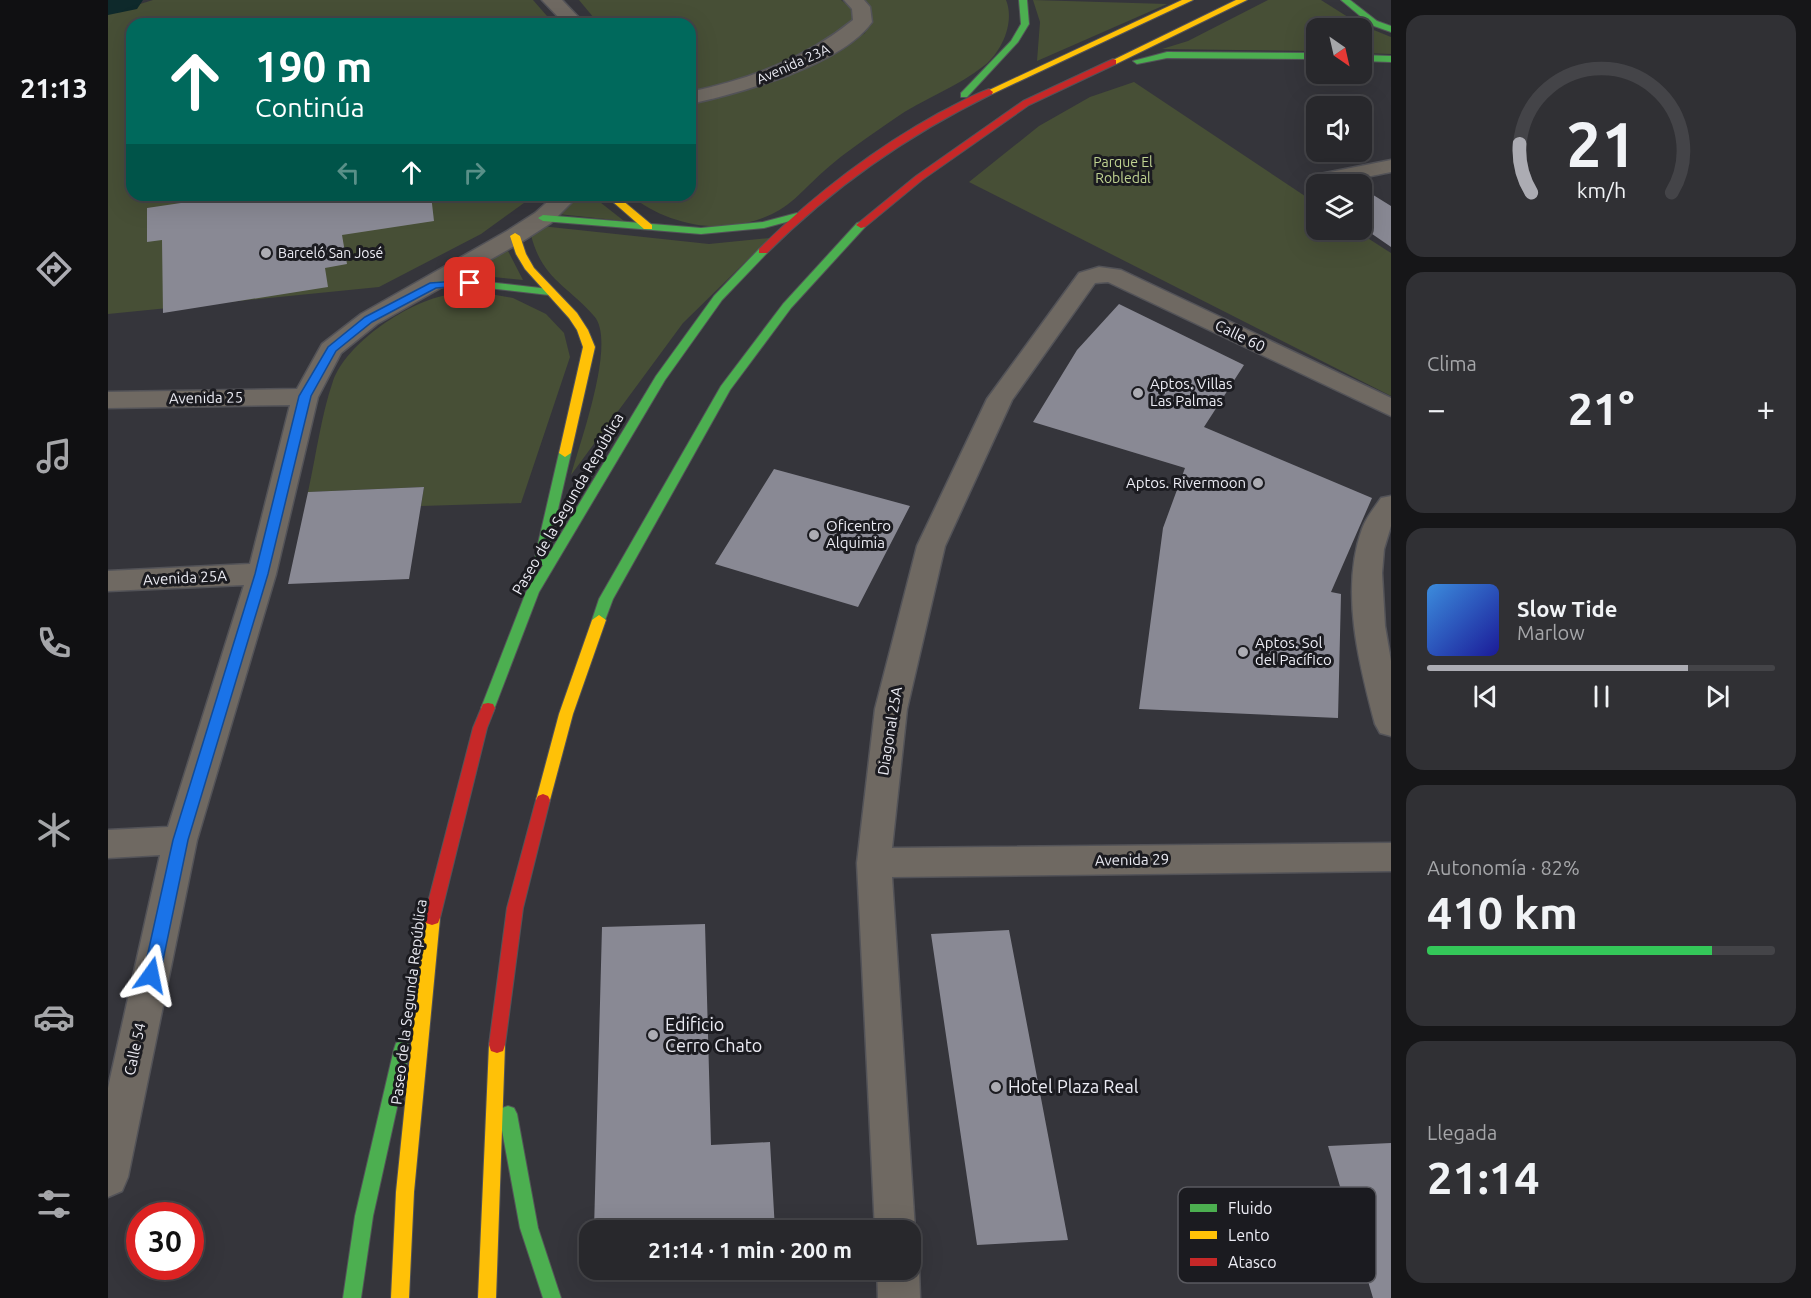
<!DOCTYPE html>
<html lang="es">
<head>
<meta charset="utf-8">
<style>
  :root { --surface:#28282c; --page:#303034; --text:#f1f3f6; --muted:#a5a6a9; --line:#444448; --accent:#acacb3 }
  body { margin:0; font-family:Ubuntu,sans-serif; background:var(--page); color:var(--text); height:100vh; display:flex; flex-direction:column; font-size:22px; white-space:nowrap }
  * { box-sizing:border-box; margin:0 }
  p { font-size:20px; color:var(--muted) }
  .icon { flex:none; width:33px; height:33px; fill:none; stroke:currentColor; stroke-width:2; stroke-linecap:round; stroke-linejoin:round }
  .map { position:relative; flex:1; overflow:hidden }
  .panel { display:flex; flex-direction:column; gap:15px; padding:15px; background:#161618; width:420px }
  .panel>* { flex:none }
  .guide { position:absolute; left:18px; top:18px; width:570px; height:183px; border-radius:18px; box-shadow:0 6px 24px #0002,0 0 0 2px var(--line); background:#00695c; color:#fff; overflow:hidden }
  .needle { width:39px; rotate:146deg }
  .fabs { position:absolute; left:1198px; top:18px; display:grid; gap:12px }
  .fabs a { display:grid; place-items:center; width:66px; height:66px; border-radius:12px; background:var(--surface); box-shadow:0 6px 24px #0002,0 0 0 2px var(--line); font-size:30px }
  .speed { position:absolute; left:18px; top:1202px; display:flex; gap:12px; font-size:30px; font-weight:700; text-align:center }
  .speed>* { display:grid; place-content:center; width:78px; height:78px; border-radius:50%; background:var(--surface); box-shadow:0 6px 24px #0002,0 0 0 2px var(--line); line-height:1 }
  .speed .limit { border:9px solid #d22; background:#fff; color:#111 }
  .pin { position:absolute; display:grid; place-items:center; width:51px; height:51px; color:#fff; margin:-26px; border-radius:12px; box-shadow:0 3px 9px #0006 }
  .me { position:absolute; width:66px; margin:-33px; rotate:12deg; stroke-linejoin:round; filter:drop-shadow(0 0 4px #0008) }
  .turn { display:flex; align-items:center; gap:21px; height:126px; padding:0 30px; font-size:27px }
  .turn .icon { width:78px; height:78px; stroke-width:2.5 }
  .turn b { display:block; font-size:42px; line-height:51px }
  .lanes { display:flex; align-items:center; height:57px; padding:0 30px; background:#0003; justify-content:center; gap:30px; direction:ltr }
  .lanes .off { opacity:.35 }
  .big { font-size:45px; font-weight:700; line-height:1.1 }
  .panel .card { flex:1; display:flex; flex-direction:column; justify-content:center; gap:9px; min-width:0; padding:0 21px; border-radius:18px; background:var(--page) }
  .panel .dial { align-items:center; gap:0 }
  .dial svg { height:156px; overflow:visible; fill:none; stroke:var(--line); stroke-width:7; stroke-linecap:round; text-anchor:middle }
  .dial text { fill:var(--text); stroke:none }
  .song { display:flex; align-items:center; gap:18px }
  .cover { width:72px; height:72px; border-radius:9px; background:linear-gradient(135deg,hsl(210 70% 55%),hsl(240 70% 35%)) }
  .played { height:6px; border-radius:3px; background:linear-gradient(90deg,var(--accent) 75%,var(--line) 75%) }
  .keys { display:flex; justify-content:space-around; direction:ltr }
  .heat { display:flex; justify-content:space-between; align-items:center; font-size:33px; direction:ltr }
  .charge { height:9px; border-radius:4px; background:linear-gradient(90deg,#34c759 82%,var(--line) 0) }
  .trip { position:absolute; left:471px; top:1220px; width:342px; height:60px; border-radius:18px; background:var(--surface); box-shadow:0 6px 24px #0002,0 0 0 2px var(--line); font-weight:700; line-height:60px; text-align:center }
  main { display:flex; flex:1; min-height:0 }
  .tabs { display:flex; flex-direction:column; width:108px; justify-content:space-around; align-items:center; background:#101012; color:var(--muted) }
  .tabs .icon { width:42px; height:42px }
  .tabs .active { color:var(--accent) }
  .tabs b { font-size:27px; color:var(--text) }
  .map>svg:first-child { display:block }
  .green { fill:#474f36 }
  .lines { fill:none; stroke-linecap:round; stroke-linejoin:round }
  .river { fill:#0e292b; fill-rule:evenodd }
  .building { fill:#898994 }
  .street-casing { stroke:#535358; stroke-width:3 }
  .fast-casing { stroke:#535358; stroke-width:2 }
  .slow-casing { stroke:#535358; stroke-width:2 }
  .jam-casing { stroke:#535358; stroke-width:2 }
  .street { fill:#6f6962; fill-rule:evenodd }
  .fast { fill:#4caf50; fill-rule:evenodd }
  .slow { fill:#ffc107; fill-rule:evenodd }
  .jam { fill:#c62828; fill-rule:evenodd }
  .route { fill:#1a73e8; stroke:#114b97; stroke-width:1.5 }
  .poi-dot { fill:#acacb3; stroke:#1b1b20; stroke-width:2 }
  .labels { text-anchor:middle; stroke-width:6; stroke-linejoin:round; paint-order:stroke }
  .far-street-label { font-size:14px; fill:#ececf4; stroke:#1b1b20 }
  .far-park-label { font-size:14px; fill:#c0d392; stroke:#1b1b20 }
  .far-poi-label { font-size:14px; fill:#ececf4; stroke:#1b1b20; text-anchor:start }
  .street-label { font-size:15px; fill:#ececf4; stroke:#1b1b20 }
  .poi-label { font-size:15px; fill:#ececf4; stroke:#1b1b20; text-anchor:start }
  .near-poi-label { font-size:18px; fill:#ececf4; stroke:#1b1b20; text-anchor:start }
  .key { fill:#1b1b20; stroke:#5a5a60; stroke-width:1.5 }
  .key-label { font-size:16px; fill:#ececf4 }
</style>
</head>
<body>
<main>
<nav class="tabs">
<b>21:13</b>
<svg class="icon active" aria-label="directions" viewBox="0 0 24 24"><path d="M12 3l9 9-9 9-9-9zM9 14v-3h6M13 9l2 2-2 2"/></svg>
<svg class="icon" aria-label="music" viewBox="0 0 24 24"><path d="M9 18V5l10-2v13"/><circle cx="6" cy="18" r="3"/><circle cx="16" cy="16" r="3"/></svg>
<svg class="icon" aria-label="phone" viewBox="0 0 24 24"><path d="M5 4h4l2 5-3 2q2 4 5 5l2-3 5 2v4C11 20 4 13 5 4z"/></svg>
<svg class="icon" aria-label="climate" viewBox="0 0 24 24"><path d="M12 3v18M4 7l16 10M4 17L20 7"/></svg>
<svg class="icon" aria-label="car" viewBox="0 0 24 24"><path d="M5 17H2v-5l4-1 3-4h7l3 4 3 1v5h-3M9 17h6M6 11h13"/><circle cx="7" cy="17" r="2"/><circle cx="17" cy="17" r="2"/></svg>
<svg class="icon" aria-label="filters" viewBox="0 0 24 24"><path d="M4 7h16M4 17h16"/><circle cx="9" cy="7" r="2"/><circle cx="15" cy="17" r="2"/></svg>
</nav>
<div class="map">
<svg width="1283" height="1298" viewBox="0 0 1283 1298">
  <rect width="100%" height="100%" fill="#35353b"/>
  <path class="green" d="M45 0H425L446 24H24V195H427L373 234 271 287 0 314V14Z
    M471 0H733L743 8 747 21C700 59 641 79 582 92V24H491Z
    M754 0H898C907 22 894 51 877 65 850 87 814 99 786 119 763 135 737 152 716 171 687 197 679 213 638 223 599 233 552 220 522 195H582V105C645 88 702 69 757 33L761 13Z
    M925 0 1059 4 929 61 932 22Z
    M1160 0H1213L1251 24 1283 37V54L1254 53V28H1209V51L1054 49 1080 41Z
    M1026 82 1209 204V230H1247L1283 253V396L861 182 931 126 982 97Z
    M471 195H483L516 221 450 214Z
    M433 226 601 244 662 238 575 323 463 475C472 442 509 341 486 316 459 285 434 279 423 235Z
    M399 249 415 280 357 274Z
    M371 292 405 298 438 314 456 333 462 357 413 503 313 506 316 487 200 492C208 456 213 416 225 381 239 343 296 305 334 296 346 294 359 293 371 292Z"/>
  <g class="lines">
    <path class="river" d="M0 0H35L29 9 0 15Z"/>
  </g>
  <path class="building" d="M1254 188 1283 206V247L1254 227Z
    M127 195H323L326 221 234 235 239 264 217 268 220 287 55 313 54 240 39 242V208Z
    M1011 304 1136 365 1096 427 1264 498 1223 592 1233 594 1230 718 1031 709 1055 528 1077 468 925 422 969 350Z
    M666 469 802 506 750 607 607 564Z
    M316 487 301 579 180 584 200 492Z
    M597 924 603 1145 662 1142 667 1230H486L494 927Z
    M901 930 960 1240 869 1245 823 934Z
    M1283 1143V1298H1265L1220 1146Z"/>
  <g class="lines">
    <defs>
      <path id="street" d="M434 0H454L477 24H457Z
        M736 0H756L762 7 764 22C734 65 632 93 582 104V92C642 79 697 59 745 20L744 9Z
        M1283 160V172L1224 184H1209V187L1202 186 1199 181 1202 176Z
        M447 195H471L443 223 415 241 269 324 233 353 210 397 168 574 89 840 20 1177 14 1191 0 1197V1088L52 855 0 858V830L60 827 136 585 0 591V571L142 564 182 405 0 408V392L189 389 214 344 253 314 399 231 427 213Z
        M991 267 1013 270 1283 398V416L1000 282 987 283 904 400 837 546 799 709 784 848 1283 843V871L784 877 807 1230 802 1242V1230H767L749 863 767 709 809 546 879 399 971 273Z
        M1283 496V526L1276 549 1274 573 1277 626 1283 661V736L1272 733 1267 724C1251 664 1232 590 1254 529 1258 518 1266 508 1273 498Z
        M802 1254 811 1269 812 1298H770L769 1269H802Z"/>
      <path id="fast" d="M911 0H919L921 24 910 42 859 97H853V93L903 41 913 24Z
        M1233 0H1242L1269 21 1283 26V32L1263 25Z
        M1059 52 1209 53V59L1059 58 1029 64 1025 61Z
        M1254 55 1283 56V62L1254 61Z
        M689 213 694 216 693 218 656 228 593 234 435 221 430 218 435 215 593 228 655 222Z
        M753 222 757 223V227L683 308 622 390 505 599 496 623H486L484 620 491 599 613 386 675 304 749 223Z
        M655 248 659 249V253L614 300 557 380 431 592 385 712H375L373 708 418 592 435 565 427 564 426 561 451 453 457 449 463 453 439 557 548 376 606 296 651 249Z
        M362 280 441 289 446 292 441 295 362 286 325 288 320 285 325 282Z
        M294 1041 300 1043 302 1049 265 1216 253 1298H235L247 1216 286 1049 288 1043Z
        M400 1106 406 1108 409 1114 430 1228 453 1298H435L412 1228 391 1114 394 1108Z"/>
      <path id="slow" d="M1074 0H1085L884 94 877 92Z
        M1128 0H1139L1008 64 1001 62Z
        M497 195H508L544 225V229H536Z
        M407 233 412 236 418 254 426 268 469 313 480 330 487 347 463 453 457 457 451 453 475 347 469 330 461 318 417 269 408 254 402 236Z
        M491 615 498 620 465 714 442 800 440 804 435 806 430 804 428 800 451 714 484 620Z
        M324 911 330 913 332 918 306 1192 301 1298H283L288 1192 316 918 318 913Z
        M389 1037 395 1039 397 1045 388 1298H370L381 1045 383 1039Z"/>
      <path id="jam" d="M1005 59 1008 60V64L921 105 814 180 757 227 753 228 748 225 808 176 915 101Z
        M881 89 885 92 884 94C800 135 725 187 659 253H651V249C705 196 764 150 831 113 847 105 864 95 881 89Z
        M380 703 385 704 387 708 379 728 332 918 330 923 324 925 318 923 316 918 365 728 375 704Z
        M435 794 440 796 442 800 415 908 397 1045 395 1051 389 1053 383 1051 381 1045 399 908 428 800 430 796Z"/>
    </defs>
    <use href="#street" class="street-casing"/>
    <use href="#fast" class="fast-casing"/>
    <use href="#slow" class="slow-casing"/>
    <use href="#jam" class="jam-casing"/>
    <use href="#street" class="street"/>
    <use href="#fast" class="fast"/>
    <use href="#slow" class="slow"/>
    <use href="#jam" class="jam"/>
  </g>
  <path class="route" d="M362 280 366 281V285L328 288 264 322 228 351 203 396 160 574 80 840 52 975 49 980 43 982 38 980 35 975 65 840 147 574 191 396 220 347 257 317 322 283Z"/>
  <g class="poi-dot">
    <circle cx="158" cy="253" r="6"/>
    <circle cx="1030" cy="393" r="6"/>
    <circle cx="1150" cy="483" r="6"/>
    <circle cx="706" cy="535" r="6"/>
    <circle cx="1135" cy="652" r="6"/>
    <circle cx="545" cy="1035" r="6"/>
    <circle cx="888" cy="1087" r="6"/>
  </g>
  <g class="labels">
    <g class="far-street-label">
      <text transform="translate(685 64) rotate(-24)" y="5">Avenida 23A</text>
    </g>
    <g class="far-park-label">
      <text x="1015" y="167">Parque El<tspan x="1015" dy="16">Robledal</tspan></text>
    </g>
    <g class="far-poi-label">
      <text x="170" y="258">Barceló San José</text>
    </g>
    <g class="street-label">
      <text transform="translate(1132 336) rotate(26)" y="5">Calle 60</text>
      <text transform="translate(98 398) rotate(-1)" y="5">Avenida 25</text>
      <text transform="translate(460 504) rotate(-60)" y="5">Paseo de la Segunda República</text>
      <text transform="translate(77 578) rotate(-3)" y="5">Avenida 25A</text>
      <text transform="translate(782 731) rotate(-81)" y="5">Diagonal 25A</text>
      <text transform="translate(1024 860) rotate(-1)" y="5">Avenida 29</text>
      <text transform="translate(301 1002) rotate(-83)" y="5">Paseo de la Segunda República</text>
      <text transform="translate(27 1049) rotate(-78)" y="5">Calle 54</text>
    </g>
    <g class="poi-label">
      <text x="1042" y="389">Aptos. Villas<tspan x="1042" dy="17">Las Palmas</tspan></text>
      <text x="1138" y="488" text-anchor="end">Aptos. Rivermoon</text>
      <text x="718" y="531">Oficentro<tspan x="718" dy="17">Alquimia</tspan></text>
      <text x="1147" y="648">Aptos. Sol<tspan x="1147" dy="17">del Pacífico</tspan></text>
    </g>
    <g class="near-poi-label">
      <text x="557" y="1031">Edificio<tspan x="557" dy="21">Cerro Chato</tspan></text>
      <text x="900" y="1093">Hotel Plaza Real</text>
    </g>
  </g>
  <rect x="1070" y="1187" width="198" height="96" rx="9" class="key"/>
  <rect x="1082" y="1204" width="27" height="8" fill="#4caf50"/>
  <rect x="1082" y="1231" width="27" height="8" fill="#ffc107"/>
  <rect x="1082" y="1258" width="27" height="8" fill="#c62828"/>
  <g class="key-label">
    <text x="1120" y="1214">Fluido</text>
    <text x="1120" y="1241">Lento</text>
    <text x="1120" y="1268">Atasco</text>
  </g>
</svg>
<div class="fabs">
<a><svg class="needle" viewBox="-14 -14 28 28"><path d="M0-13l5 13h-10z" fill="#e53935"/><path d="M0 13l5-13h-10z" fill="#a5a6a9"/></svg></a>
<a><svg class="icon" aria-label="sound" viewBox="0 0 24 24"><path d="M4 9h4l5-4v14l-5-4H4zM17 9q2 3 0 6"/></svg></a>
<a><svg class="icon" aria-label="layers" viewBox="0 0 24 24"><path d="M12 4l9 5-9 5-9-5zM3 14l9 5 9-5"/></svg></a>
</div>
<div class="speed"><div class="limit">30</div></div>
<div class="pin" style="left:362px;top:283px;background:#d93025"><svg class="icon" aria-label="arrive" viewBox="0 0 24 24"><path d="M6 21V4h12l-3 4 3 4H6"/></svg></div>
<svg class="me" style="left:43px;top:975px" viewBox="-20 -20 40 40"><path d="M0-17L14 15 0 8-14 15z" fill="#1a73e8" stroke="#fff" stroke-width="4"/></svg>
<div class="trip">21:14 · 1 min · 200 m</div>
<div class="guide">
<div class="turn"><svg class="icon" aria-label="ahead" viewBox="0 0 24 24"><path d="M12 20V5M6 11l6-6 6 6"/></svg><div><b>190 m</b>Continúa</div></div>
<div class="lanes"><svg class="icon off" aria-label="left" viewBox="0 0 24 24"><path d="M17 20v-9H6M10 6l-5 5 5 5"/></svg><svg class="icon" aria-label="ahead" viewBox="0 0 24 24"><path d="M12 20V5M6 11l6-6 6 6"/></svg><svg class="icon off" aria-label="right" viewBox="0 0 24 24"><path d="M7 20v-9h11M14 6l5 5-5 5"/></svg></div>
</div>
</div>
<section class="panel">
<div class="card dial"><svg viewBox="0 0 100 80">
<path d="M14 69A42 42 0 1 1 86 69"/>
<path d="M14 69A42 42 0 0 1 8 44" stroke="#acacb3"/>
<text x="50" y="56" font-size="32" font-weight="700">21</text>
<text x="50" y="72" font-size="11">km/h</text>
</svg></div>
<div class="card"><p>Clima</p>
<div class="heat"><a>−</a><b class="big">21°</b><a>+</a></div>
</div>
<div class="card">
<div class="song"><i class="cover"></i><div><b>Slow Tide</b><p>Marlow</p></div></div>
<div class="played"></div>
<div class="keys"><svg class="icon" aria-label="previous" viewBox="0 0 24 24"><path d="M18 5L8 12l10 7zM5 5v14"/></svg><svg class="icon" aria-label="pause" viewBox="0 0 24 24"><path d="M8 5v14M16 5v14"/></svg><svg class="icon" aria-label="next" viewBox="0 0 24 24"><path d="M6 5l10 7-10 7zM19 5v14"/></svg></div>
</div>
<div class="card"><p>Autonomía · 82%</p><b class="big">410 km</b><div class="charge"></div></div>
<div class="card"><p>Llegada</p><b class="big">21:14</b></div>
</section>
</main>
</body>
</html>
